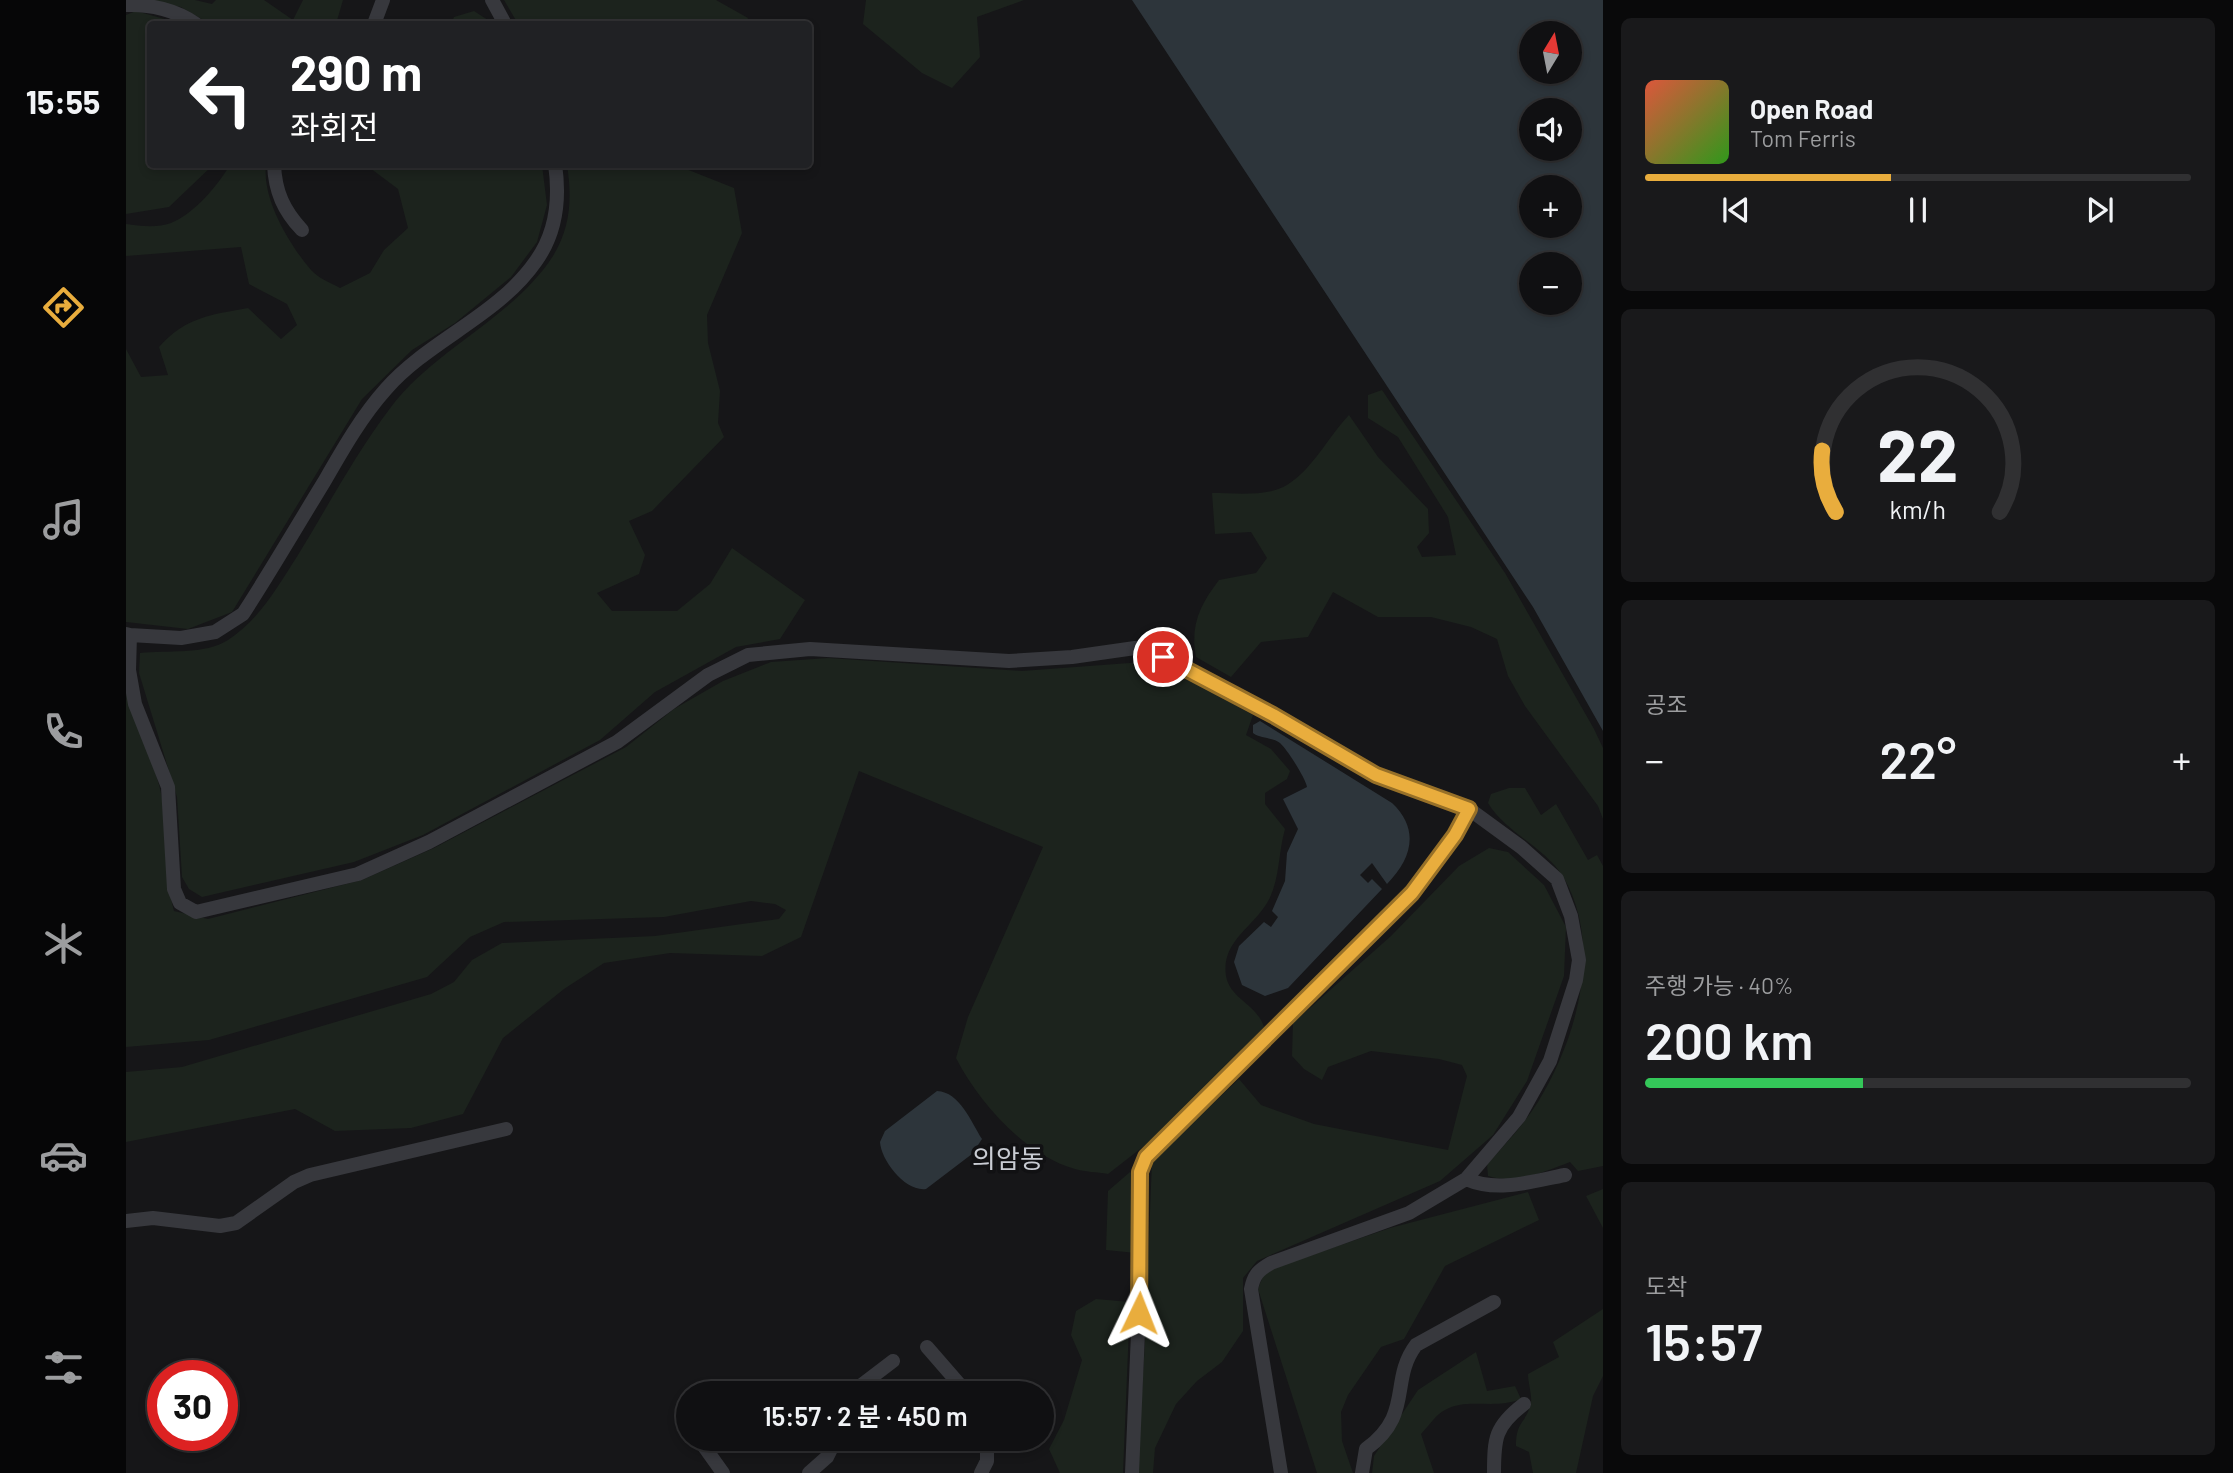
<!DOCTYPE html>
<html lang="ko">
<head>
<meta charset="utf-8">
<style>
  :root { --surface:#101012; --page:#19191b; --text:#f1f3f6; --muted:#9c9d9f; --line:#303032; --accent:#e9ad3d }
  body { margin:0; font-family:Barlow,"Noto Sans KR",sans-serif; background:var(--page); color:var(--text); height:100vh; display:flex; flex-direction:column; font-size:26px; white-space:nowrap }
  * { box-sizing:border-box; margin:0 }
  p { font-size:23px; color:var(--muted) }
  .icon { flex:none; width:38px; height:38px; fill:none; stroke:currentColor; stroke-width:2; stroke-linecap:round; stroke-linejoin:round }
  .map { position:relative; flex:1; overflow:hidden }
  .side { display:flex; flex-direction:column; gap:18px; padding:18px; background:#09090a; width:630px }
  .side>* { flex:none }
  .banner { position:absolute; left:21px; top:21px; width:665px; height:147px; border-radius:7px; box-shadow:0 4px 10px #0003,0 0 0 2px var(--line); background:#202124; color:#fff; overflow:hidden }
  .needle { width:46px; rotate:10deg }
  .fabs { position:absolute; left:1393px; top:21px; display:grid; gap:14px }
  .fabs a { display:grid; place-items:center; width:63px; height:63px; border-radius:50%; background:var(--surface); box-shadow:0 4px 10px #0003,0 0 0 2px var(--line); font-size:35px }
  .speed { position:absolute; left:21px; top:1360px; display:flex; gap:14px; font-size:35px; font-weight:700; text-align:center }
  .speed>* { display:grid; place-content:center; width:91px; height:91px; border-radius:50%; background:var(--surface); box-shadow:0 4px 10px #0003,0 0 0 2px var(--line); line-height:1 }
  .speed .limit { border:10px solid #d22; background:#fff; color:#111 }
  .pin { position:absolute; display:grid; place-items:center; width:60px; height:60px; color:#fff; margin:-30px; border:4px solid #fff; border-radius:50%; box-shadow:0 2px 7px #0007 }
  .me { position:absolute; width:77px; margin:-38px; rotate:2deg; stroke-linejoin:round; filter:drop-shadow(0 0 5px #0008) }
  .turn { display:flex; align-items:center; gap:24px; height:147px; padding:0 28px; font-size:32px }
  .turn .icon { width:91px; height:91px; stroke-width:2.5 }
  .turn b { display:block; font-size:49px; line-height:60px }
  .big { font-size:52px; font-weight:600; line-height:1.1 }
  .side .widget { flex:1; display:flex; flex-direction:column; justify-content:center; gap:10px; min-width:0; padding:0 24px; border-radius:10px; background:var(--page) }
  .side .dial { align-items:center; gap:0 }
  .dial svg { height:182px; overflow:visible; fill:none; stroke:var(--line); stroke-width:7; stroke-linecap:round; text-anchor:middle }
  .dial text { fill:var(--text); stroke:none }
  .song { display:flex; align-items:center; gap:21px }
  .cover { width:84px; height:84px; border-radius:10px; background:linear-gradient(135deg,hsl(10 70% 55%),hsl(110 70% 35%)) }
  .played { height:7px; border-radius:4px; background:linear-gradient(90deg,var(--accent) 45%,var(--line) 45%) }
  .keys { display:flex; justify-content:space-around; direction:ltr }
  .heat { display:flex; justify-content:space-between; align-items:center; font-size:38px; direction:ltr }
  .charge { height:10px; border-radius:5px; background:linear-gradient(90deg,#34c759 40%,var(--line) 0) }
  .trip { position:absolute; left:550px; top:1381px; width:378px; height:70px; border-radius:35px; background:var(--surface); box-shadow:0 4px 10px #0003,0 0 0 2px var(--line); font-weight:600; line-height:70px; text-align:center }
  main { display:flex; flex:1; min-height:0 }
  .dock { display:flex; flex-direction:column; width:126px; justify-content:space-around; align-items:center; background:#060607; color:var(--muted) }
  .dock .icon { width:49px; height:49px }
  .dock .active { color:var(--accent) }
  .dock b { font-size:32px; color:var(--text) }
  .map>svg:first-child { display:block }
  .green { fill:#1c231d }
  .water { fill:#2d353b; fill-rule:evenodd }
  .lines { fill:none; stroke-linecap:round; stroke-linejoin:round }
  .street { stroke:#37383d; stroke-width:14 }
  .route-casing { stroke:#977028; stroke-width:18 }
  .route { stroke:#e9ad3d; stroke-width:12 }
  .labels { text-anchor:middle; stroke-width:7; stroke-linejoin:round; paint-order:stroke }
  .quarter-label { font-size:26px; fill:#c9ccd3; stroke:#111113 }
</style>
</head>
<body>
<main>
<nav class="dock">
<b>15:55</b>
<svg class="icon active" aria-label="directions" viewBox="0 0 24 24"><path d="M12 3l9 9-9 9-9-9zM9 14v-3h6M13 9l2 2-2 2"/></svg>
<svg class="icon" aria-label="music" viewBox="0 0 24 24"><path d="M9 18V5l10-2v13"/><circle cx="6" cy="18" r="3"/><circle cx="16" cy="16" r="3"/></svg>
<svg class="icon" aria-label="phone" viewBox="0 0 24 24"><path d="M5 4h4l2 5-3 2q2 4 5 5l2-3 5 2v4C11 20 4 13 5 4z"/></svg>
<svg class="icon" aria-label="climate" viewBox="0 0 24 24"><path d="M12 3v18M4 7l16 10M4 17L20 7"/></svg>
<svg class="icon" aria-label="car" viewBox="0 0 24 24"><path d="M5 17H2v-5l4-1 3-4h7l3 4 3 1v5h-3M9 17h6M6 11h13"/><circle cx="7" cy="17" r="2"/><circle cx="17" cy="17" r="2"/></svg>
<svg class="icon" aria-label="filters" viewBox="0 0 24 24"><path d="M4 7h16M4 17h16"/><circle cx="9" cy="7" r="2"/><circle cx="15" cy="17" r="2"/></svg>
</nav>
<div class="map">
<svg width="1477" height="1473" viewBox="0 0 1477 1473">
  <rect width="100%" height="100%" fill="#161618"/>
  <path class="green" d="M19 0H69L86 4 90 0H138L167 20 177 0H217L210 24H84L55 7Z
    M378 0H590L622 18 619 24H392Z
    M740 0H898L851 17 854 57 826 88 796 73 737 24Z
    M10 11 56 24H24V164L87 165 43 207 0 214V15Z
    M348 11 368 24H325L328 17Z
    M104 165H140C136 199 163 244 185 270 192 278 205 283 214 288L244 273 258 250 282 228 272 189 240 165H416L421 205 411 242 385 277 329 323 286 350 236 399 106 612 62 629 0 622V349L15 377 42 375 33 347C60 317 84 315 122 308L155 339 171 325 161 304 123 284 115 247 0 256V224C14 226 31 228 45 223 68 214 92 185 104 165Z
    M441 165H550L608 188 616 233 581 315 582 343 594 391 592 423 598 437 526 511 503 521 519 555 513 574 471 593 486 611H551L584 584 606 548 679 600 654 639 610 647 529 692 474 740 297 835 228 862 76 897 63 889 56 877 51 797 13 673 14 653C41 650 79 655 102 640 134 619 152 586 172 555 202 506 230 453 265 407 310 348 387 318 427 256 445 227 446 197 441 165Z
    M1256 390 1379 573 1468 729 1477 748V819L1472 806 1399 706 1382 676 1371 639 1345 627 1305 617H1252L1207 592 1182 637 1135 642 1105 677 1070 657C1064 625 1074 605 1093 580L1130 573 1141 558 1125 532 1089 534 1086 493C1108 493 1142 497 1161 485 1187 469 1202 437 1223 415L1252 457 1302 509 1303 533 1291 547 1296 557 1330 555 1322 517 1272 437 1242 418V395Z
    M702 658 896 671 1017 662 1073 685 1127 715 1120 735 1145 749 1164 771 1161 779 1139 793V804L1159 829C1152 853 1154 882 1141 903 1126 928 1095 942 1100 976 1104 999 1131 1004 1138 1027L1036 1132 982 1174C971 1172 959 1172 949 1169 899 1155 853 1103 830 1058L842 1017 917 847 733 771 675 937 636 956 544 953 478 963 438 989 377 1038 337 1114 285 1128 209 1131 169 1109 0 1142V1072L56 1067 305 994 328 982 346 960 376 943 529 936 653 919 660 910 649 904 625 901 538 917 378 922 344 937 301 977 83 1040 0 1047V685C5 723 27 756 35 793 43 833 38 872 48 911L82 919 236 880 308 848 500 747 548 709 597 681 645 662Z
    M1383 788H1399L1415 815 1430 804 1462 860 1471 855 1477 866V1166L1452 1171 1444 1162C1418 1172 1389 1185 1362 1176L1361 1164C1379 1145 1398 1124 1412 1102 1451 1038 1477 947 1438 878 1418 846 1381 834 1362 803L1365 794Z
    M1363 848 1382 852 1418 885 1440 927 1438 976 1401 1081 1367 1135 1314 1181 1131 1261 1117 1278V1331L1096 1362 1071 1381 1050 1404 1029 1448 1027 1473H1011L1019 1342 1026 1160 1113 1079 1135 1105 1188 1124 1322 1150 1341 1076 1336 1065 1313 1059 1245 1051 1202 1067 1196 1080 1178 1069 1166 1056 1167 1023 1265 936 1333 866Z
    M1004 1172 1008 1176 1010 1253 980 1250 982 1191Z
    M1477 1189V1228L1460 1196Z
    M1402 1192 1413 1220 1319 1266 1278 1339 1255 1347 1222 1395 1215 1412 1216 1441 1227 1473H1191L1132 1289 1137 1276 1148 1268 1264 1228Z
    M970 1299 1004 1302 997 1473H934L923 1449 938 1420 956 1360 945 1335 950 1311Z
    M1477 1309V1376L1467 1396 1450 1473H1407L1403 1452 1390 1446C1390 1420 1400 1424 1405 1403 1406 1394 1402 1383 1402 1374L1433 1357 1427 1342Z
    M1350 1352 1361 1391 1389 1386 1395 1399C1368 1410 1341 1397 1319 1410 1310 1414 1302 1427 1295 1434L1308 1473H1246L1248 1456 1292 1390Z"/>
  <path class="water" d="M1006 0H1477V731L1407 607ZM1405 33H1444V72H1405ZM1405 110H1444V149H1405ZM1405 187H1444V226H1405ZM1405 264H1444V303H1405Z
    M1134 721 1266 803C1294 829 1286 859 1261 884L1246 863 1234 875 1242 883 1246 879 1256 889 1162 988 1139 996 1116 985 1108 962 1113 946 1138 922 1145 927 1152 917 1146 911 1159 881 1161 853 1172 829 1157 799 1181 787C1180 779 1161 749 1154 743 1146 737 1135 739 1127 733V725Z
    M811 1091C834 1092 845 1122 856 1139L846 1154 800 1189C779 1192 755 1160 754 1142L759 1131Z"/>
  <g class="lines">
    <path class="street" d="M366 0 379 24
      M0 5C24 4 50 10 70 24
      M248 24 257 0
      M148 164C149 192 158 211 176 230
      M0 634 4 635 3 670 9 704 42 787 48 889 54 903 70 912 232 874 303 842 491 742 582 675 622 655 684 649 883 661 946 657 1009 648 1037 657 1147 715 1250 775 1343 809 1395 847 1431 879 1445 916 1453 960 1450 980 1424 1061 1393 1117 1340 1179 1283 1213 1145 1263C1133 1270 1128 1274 1125 1289L1155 1473
      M4 635 55 638 89 632 117 614C145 571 171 526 198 482 217 449 235 417 260 389 303 340 372 316 410 261 430 233 434 198 429 164
      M1340 1179C1372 1193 1407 1181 1439 1175
      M0 1221 27 1218 94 1226 110 1223 168 1182 184 1175 380 1129
      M801 1347 841 1393
      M725 1393 767 1361
      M577 1445 597 1473
      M683 1473 701 1457 706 1447 704 1438
      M855 1473 861 1461V1438
      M1006 1473 1014 1286V1172L1020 1157 1286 893 1329 835 1343 809
      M1236 1473 1240 1449C1288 1414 1263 1381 1290 1345L1368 1302
      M1368 1473C1368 1438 1369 1426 1398 1404"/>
  </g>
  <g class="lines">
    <defs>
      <path id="route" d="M1013 1313 1014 1172 1020 1157 1286 893 1329 835 1343 809 1250 775 1147 715 1037 657"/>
    </defs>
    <use href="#route" class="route-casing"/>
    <use href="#route" class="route"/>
  </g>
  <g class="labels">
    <g class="quarter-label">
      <text x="882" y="1168">의암동</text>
    </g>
  </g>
</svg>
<div class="fabs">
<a><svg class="needle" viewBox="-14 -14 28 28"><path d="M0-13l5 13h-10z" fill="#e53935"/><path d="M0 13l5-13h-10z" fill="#9c9d9f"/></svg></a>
<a><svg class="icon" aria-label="sound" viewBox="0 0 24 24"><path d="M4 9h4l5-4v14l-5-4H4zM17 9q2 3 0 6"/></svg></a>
<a>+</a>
<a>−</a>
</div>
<div class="speed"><div class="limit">30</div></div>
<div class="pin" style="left:1037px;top:657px;background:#d93025"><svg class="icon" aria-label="arrive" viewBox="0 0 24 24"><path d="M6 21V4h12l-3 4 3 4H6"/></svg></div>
<svg class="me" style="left:1013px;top:1313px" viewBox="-20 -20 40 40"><path d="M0-17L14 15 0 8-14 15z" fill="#e9ad3d" stroke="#fff" stroke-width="4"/></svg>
<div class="trip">15:57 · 2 분 · 450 m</div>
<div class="banner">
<div class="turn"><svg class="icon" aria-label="left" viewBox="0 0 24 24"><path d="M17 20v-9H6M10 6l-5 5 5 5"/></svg><div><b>290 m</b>좌회전</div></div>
</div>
</div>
<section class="side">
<div class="widget">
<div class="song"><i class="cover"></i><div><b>Open Road</b><p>Tom Ferris</p></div></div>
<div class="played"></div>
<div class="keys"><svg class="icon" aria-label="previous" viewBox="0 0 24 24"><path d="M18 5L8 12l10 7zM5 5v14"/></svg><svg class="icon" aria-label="pause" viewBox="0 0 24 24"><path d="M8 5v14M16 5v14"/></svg><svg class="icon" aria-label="next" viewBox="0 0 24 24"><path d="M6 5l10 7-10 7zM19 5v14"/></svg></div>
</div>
<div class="widget dial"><svg viewBox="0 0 100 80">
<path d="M14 69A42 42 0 1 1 86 69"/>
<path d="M14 69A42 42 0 0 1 8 42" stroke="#e9ad3d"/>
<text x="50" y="56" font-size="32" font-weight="700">22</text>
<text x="50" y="72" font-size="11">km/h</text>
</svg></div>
<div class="widget"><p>공조</p>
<div class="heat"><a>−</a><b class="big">22°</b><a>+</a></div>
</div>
<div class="widget"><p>주행 가능 · 40%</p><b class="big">200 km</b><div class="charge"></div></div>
<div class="widget"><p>도착</p><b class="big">15:57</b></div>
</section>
</main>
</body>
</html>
